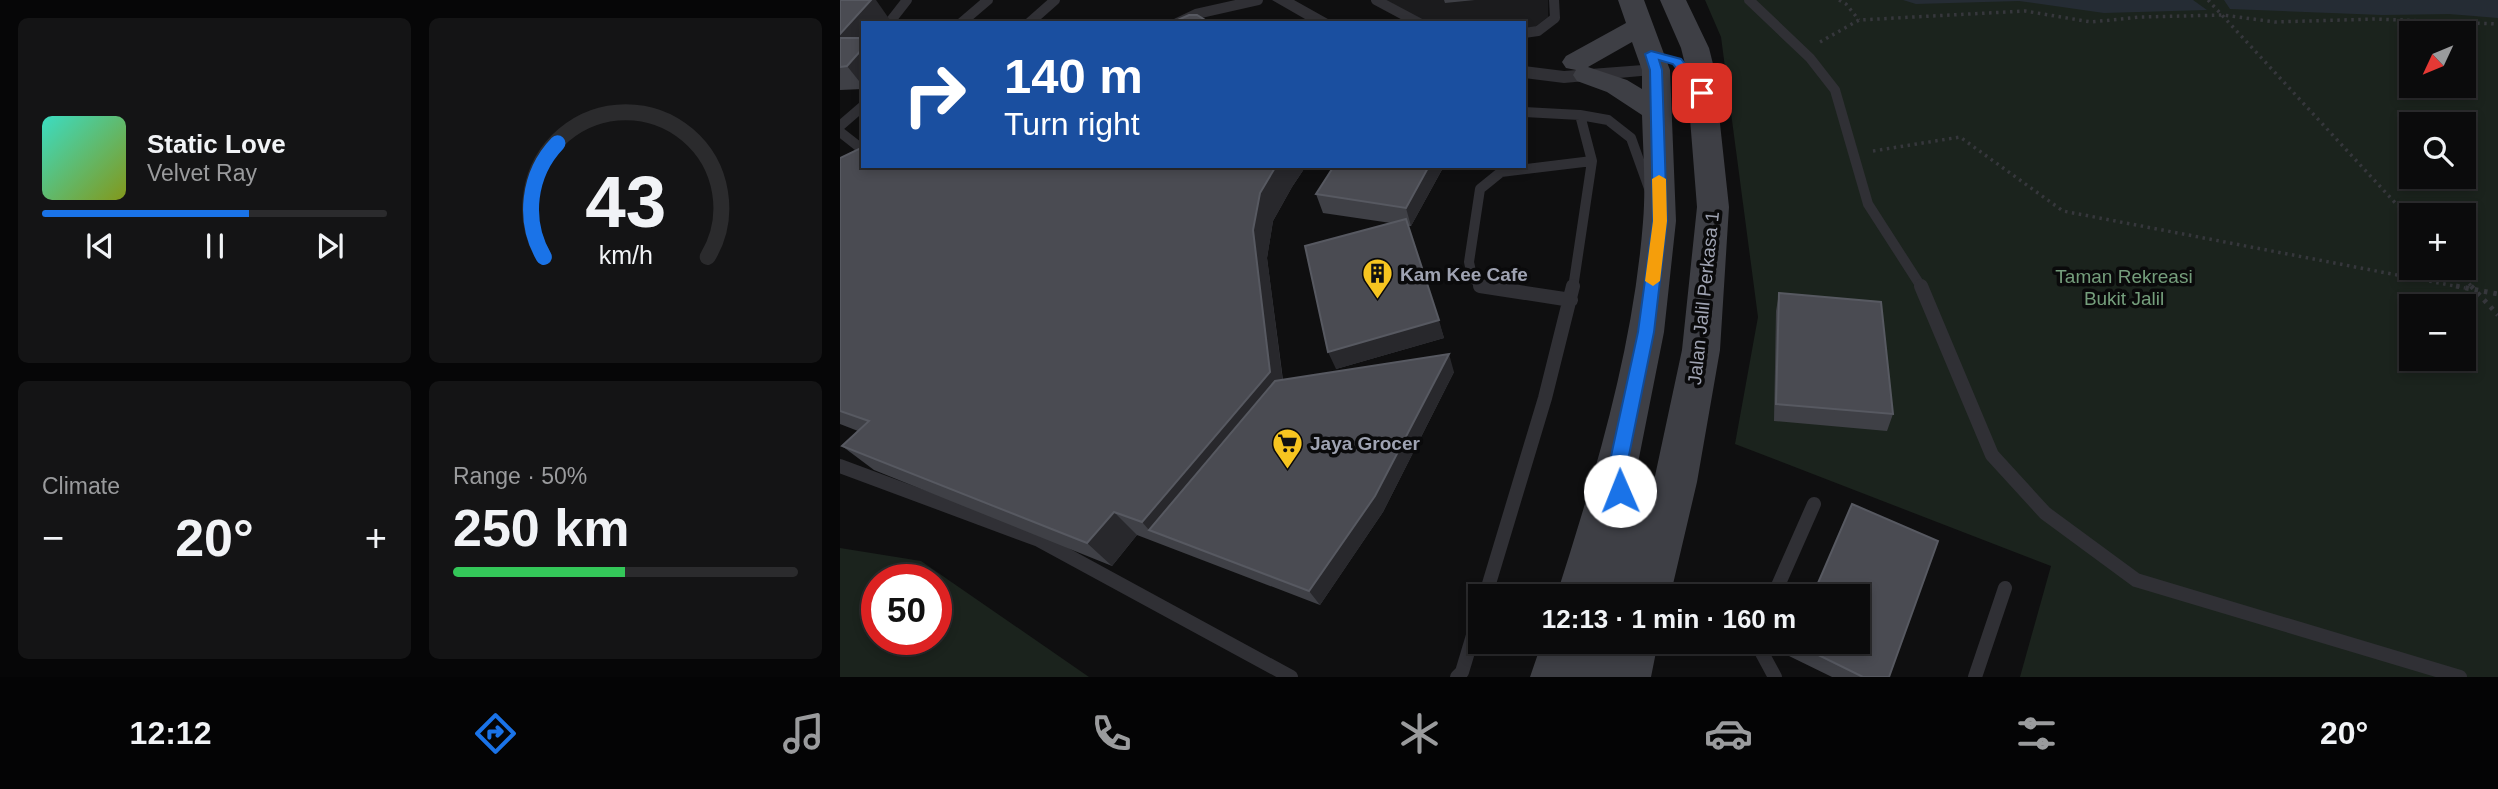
<!DOCTYPE html>
<html lang="en">
<head>
<meta charset="utf-8">
<style>
  :root { --surface:#0b0b0c; --page:#141415; --text:#f1f3f6; --muted:#9a9b9d; --line:#2b2b2d; --accent:#1a73e8 }
  body { margin:0; font-family:Arial,sans-serif; background:var(--page); color:var(--text); height:100vh; display:flex; flex-direction:column; font-size:26px; white-space:nowrap }
  * { box-sizing:border-box; margin:0 }
  p { font-size:23px; color:var(--muted) }
  .icon { flex:none; width:38px; height:38px; fill:none; stroke:currentColor; stroke-width:2; stroke-linecap:round; stroke-linejoin:round }
  .map { position:relative; flex:1; overflow:hidden }
  .details { display:flex; flex-direction:column; gap:18px; padding:18px; background:#060607; width:840px }
  .details>* { flex:none }
  .guide { position:absolute; left:21px; top:21px; width:665px; height:147px; border-radius:0px; box-shadow:0 4px 10px #0003,0 0 0 2px var(--line); background:#1a4fa0; color:#fff; overflow:hidden }
  .needle { width:46px; rotate:226deg }
  .buttons { position:absolute; left:1559px; top:21px; display:grid; gap:14px }
  .buttons a { display:grid; place-items:center; width:77px; height:77px; border-radius:0px; background:var(--surface); box-shadow:0 4px 10px #0003,0 0 0 2px var(--line); font-size:35px }
  .speed { position:absolute; left:21px; top:564px; display:flex; gap:14px; font-size:35px; font-weight:700; text-align:center }
  .speed>* { display:grid; place-content:center; width:91px; height:91px; border-radius:50%; background:var(--surface); box-shadow:0 4px 10px #0003,0 0 0 2px var(--line); line-height:1 }
  .speed .limit { border:10px solid #d22; background:#fff; color:#111 }
  .pin { position:absolute; display:grid; place-items:center; width:60px; height:60px; color:#fff; margin:-30px; border-radius:14px; box-shadow:0 4px 10px #0006 }
  .me { position:absolute; width:77px; margin:-38px; rotate:359deg; stroke-linejoin:round; filter:drop-shadow(0 0 5px #0008) }
  .turn { display:flex; align-items:center; gap:24px; height:147px; padding:0 28px; font-size:32px }
  .turn .icon { width:91px; height:91px; stroke-width:2.5 }
  .turn b { display:block; font-size:49px; line-height:60px }
  .big { font-size:52px; font-weight:700; line-height:1.1 }
  .details .tile { flex:1; display:flex; flex-direction:column; justify-content:center; gap:10px; min-width:0; padding:0 24px; border-radius:10px; background:var(--page) }
  .details .dial { align-items:center; gap:0 }
  .dial svg { height:182px; overflow:visible; fill:none; stroke:var(--line); stroke-width:7; stroke-linecap:round; text-anchor:middle }
  .dial text { fill:var(--text); stroke:none }
  .song { display:flex; align-items:center; gap:21px }
  .cover { width:84px; height:84px; border-radius:10px; background:linear-gradient(135deg,hsl(170 70% 55%),hsl(70 70% 35%)) }
  .played { height:7px; border-radius:4px; background:linear-gradient(90deg,var(--accent) 60%,var(--line) 60%) }
  .keys { display:flex; justify-content:space-around; direction:ltr }
  .heat { display:flex; justify-content:space-between; align-items:center; font-size:38px; direction:ltr }
  .charge { height:10px; border-radius:5px; background:linear-gradient(90deg,#34c759 50%,var(--line) 0) }
  .details .tiles { flex:1; display:grid; gap:18px; grid-template-columns:repeat(2,1fr) }
  .trip { position:absolute; left:628px; top:584px; width:402px; height:70px; border-radius:0px; background:var(--surface); box-shadow:0 4px 10px #0003,0 0 0 2px var(--line); font-weight:700; line-height:70px; text-align:center }
  .dock { display:flex; height:112px; justify-content:space-around; align-items:center; background:#040405; color:var(--muted) }
  .dock .icon { width:49px; height:49px }
  .dock .current { color:var(--accent) }
  .dock b { font-size:32px; color:var(--text) }
  main { display:flex; flex:1; min-height:0 }
  .map>svg:first-child { display:block }
  .built { fill:#1b1b1d }
  .green { fill:#1b231d; fill-rule:evenodd }
  .water { fill:#252c34 }
  .lines { fill:none; stroke-linecap:round; stroke-linejoin:round }
  .path-far1 { stroke:#36373c; stroke-width:3.5; stroke-dasharray:2.5 4.5; stroke-linecap:butt }
  .path { stroke:#36373c; stroke-width:5; stroke-dasharray:3.5 6; stroke-linecap:butt }
  .service-far1 { stroke:#303035; stroke-width:10 }
  .service { stroke:#303035; stroke-width:14 }
  .minor { fill:#303035; fill-rule:evenodd }
  .secondary { fill:#3e3f45; fill-rule:evenodd }
  .wall { fill:#3f4046 }
  .shaded-wall { fill:#28282c }
  .building { fill:#4a4b52; stroke:#575961; stroke-width:2 }
  .route { fill:#1a73e8; stroke:#114b97; stroke-width:2 }
  .slow { fill:#f59e0b }
  .labels { text-anchor:middle; stroke-width:7; stroke-linejoin:round; paint-order:stroke }
  .poi-label { font-size:19px; font-weight:bold; fill:#9fa3b2; stroke:#0a0a0b; text-anchor:start }
  .park-label { font-size:19px; fill:#759e7c; stroke:#0a0a0b }
  .street-label { font-size:19px; fill:#9fa3b2; stroke:#0a0a0b }
</style>
</head>
<body>
<main>
<section class="details">
<div class="tiles">
<div class="tile">
<div class="song"><i class="cover"></i><div><b>Static Love</b><p>Velvet Ray</p></div></div>
<div class="played"></div>
<div class="keys"><svg class="icon" aria-label="previous" viewBox="0 0 24 24"><path d="M18 5L8 12l10 7zM5 5v14"/></svg><svg class="icon" aria-label="pause" viewBox="0 0 24 24"><path d="M8 5v14M16 5v14"/></svg><svg class="icon" aria-label="next" viewBox="0 0 24 24"><path d="M6 5l10 7-10 7zM19 5v14"/></svg></div>
</div>
<div class="tile dial"><svg viewBox="0 0 100 80">
<path d="M14 69A42 42 0 1 1 86 69"/>
<path d="M14 69A42 42 0 0 1 20 19" stroke="#1a73e8"/>
<text x="50" y="56" font-size="32" font-weight="700">43</text>
<text x="50" y="72" font-size="11">km/h</text>
</svg></div>
<div class="tile"><p>Climate</p>
<div class="heat"><a>−</a><b class="big">20°</b><a>+</a></div>
</div>
<div class="tile"><p>Range · 50%</p><b class="big">250 km</b><div class="charge"></div></div>
</div>
</section>
<div class="map">
<svg width="1658" height="677" viewBox="0 0 1658 677">
  <rect width="100%" height="100%" fill="#0f0f10"/>
  <path class="built" d="M546 0H708V17L695 27 684 30V23H597L577 18Z"/>
  <path class="green" d="M865 0H1658V677H1180L1211 566 895 444 918 317 881 37ZM1572 33H1624V86H1572ZM1572 124H1624V177H1572ZM1572 215H1624V268H1572ZM1572 306H1624V359H1572Z
    M0 548 81 561 249 677H0ZM37 579H96V639H37Z"/>
  <path class="water" d="M1063 0H1353L1367 10 1264 13 1179 1 1076 4Z
    M1384 0H1658V18L1609 14 1542 15 1390 9Z"/>
  <g class="lines">
    <path class="path-far1" d="M999 0 1006 4 1019 20
      M1368 0 1572 221
      M980 42 1019 20 1185 11 1251 22 1301 17 1383 15 1435 22 1536 19 1658 24
      M1033 151 1120 137 1223 211 1625 288
      M1615 268 1633 288"/>
    <path class="path" d="M1616 286 1658 294
      M1631 286 1658 315"/>
    <path class="service-far1" d="M536 0 579 23
      M909 0 970 58 995 90 1028 204 1082 288
      M49 23 67 0
      M121 23 148 0
      M189 23 215 0
      M337 23 356 14 418 0
      M684 33 698 31 715 18 714 0
      M684 112 740 115 752 161 733 288
      M740 115 768 120 791 138 810 191
      M0 126 23 106
      M0 132 23 150
      M642 288 632 276 629 262 640 189 661 172 752 161"/>
    <path class="service" d="M640 286 731 300
      M1081 286 1152 455 1205 513 1296 580 1620 677
      M0 466 199 540 451 677
      M645 597 705 398 733 286
      M933 597 974 504
      M916 642 935 677
      M617 677 622 672 640 612
      M1135 677 1165 588"/>
    <path class="minor" d="M432 0H454L495 23H472Z
      M816 64 825 70 823 74 724 83 684 78V66L724 71Z"/>
    <path class="secondary" d="M778 0H804L830 70 836 221 824 332 796 473 806 518 842 350 857 207 846 68 841 48 820 0H846L869 48 874 68 889 207 880 350 857 482 830 597H716C755 475 793 350 803 222 806 187 803 150 802 115L767 92 737 81 733 75 736 70 726 68 722 62 726 56 786 23ZM792 42 802 70V89L787 80 748 67Z
      M702 642H818L811 677H690Z"/>
  </g>
  <path class="wall" d="M0 0 50 20 23 23V89L0 90Z
    M604 0H635L605 3Z
    M0 158 23 166H466L452 187 433 221 427 258 443 380 614 372 543 512 480 605 297 535 272 566 34 470 2 446 18 431 0 424Z
    M604 166 571 226H568L604 338 496 369 551 223 483 213 476 194Z
    M939 293 1053 414 1047 431 934 421 936 311Z
    M952 642 1049 677H992L949 656Z"/>
  <path class="shaded-wall" d="M31 0H36L50 20 47 23H23V86L7 66 0 43V34Z
    M436 166H466L452 187 433 221 427 258 445 398 309 530 302 522 413 230 420 193Z
    M589 166H604L571 226 566 208Z
    M599 320 604 338 496 369 488 352Z
    M609 354 614 372 543 512 480 605 469 591Z
    M274 512 297 535 272 566 247 543Z"/>
  <path class="building" d="M0 0H31L0 34Z
    M349 15H357L370 23H331Z
    M0 38H23V48L7 66 0 67Z
    M23 147V166H436L420 193 413 230 430 372 302 522 274 512 247 543 2 446 29 421 0 411V158Z
    M494 166H589L566 208 476 194Z
    M566 219 599 320 488 352 465 246Z
    M939 293 1041 302 1053 414 936 404Z
    M609 354 535 496 469 591 309 530 435 381Z
    M1012 504 1098 541 1049 677H1023L952 642H1018V597H972Z"/>
  <path class="route" d="M811 51 841 59 868 93 866 95H858L833 64 819 60 822 70 827 221 814 332 786 470 790 491 787 497 780 499 774 497 768 470 798 332 813 221 810 70 805 54Z"/>
  <path class="slow" d="M819 175 826 179 827 221 820 281 813 286 805 281 813 221 812 179Z"/>
  <defs>
    <symbol id="building-pin" viewBox="-11 -11 22 30"><path d="M0 17L-7.5 6A9.5 9.5 0 1 1 7.5 6Z" fill="#f7c520" stroke="#0a0a0b"/><path d="M-4-6H4V6H1V3H-1V6H-4ZM-2.5-4.3h1.7v1.8h-1.7ZM.8-4.3h1.7v1.8H.8ZM-2.5-1h1.7V.8h-1.7ZM.8-1h1.7V.8H.8Z" fill="#111"/></symbol>
    <symbol id="supermarket-pin" viewBox="-11 -11 22 30"><path d="M0 17L-7.5 6A9.5 9.5 0 1 1 7.5 6Z" fill="#f7c520" stroke="#0a0a0b"/><path d="M-6-5.5h2.5l.6 2H6L4.5 2H-2.5L-4.4-4H-6ZM-1.5 3.2a1.3 1.3 0 1 0 .1 0ZM3 3.2a1.3 1.3 0 1 0 .1 0Z" fill="#111"/></symbol>
  </defs>
  <g fill-rule="evenodd">
    <use href="#building-pin" x="520" y="256" width="35" height="47"/>
    <use href="#supermarket-pin" x="430" y="426" width="35" height="47"/>
  </g>
  <g class="labels">
    <g class="poi-label">
      <text x="560" y="281">Kam Kee Cafe</text>
      <text x="470" y="450">Jaya Grocer</text>
    </g>
    <g class="park-label">
      <text x="1284" y="283">Taman Rekreasi<tspan x="1284" dy="22">Bukit Jalil</tspan></text>
    </g>
    <g class="street-label">
      <text transform="translate(863 298) rotate(-84)" y="7">Jalan Jalil Perkasa 1</text>
    </g>
  </g>
</svg>
<div class="buttons">
<a><svg class="needle" viewBox="-14 -14 28 28"><path d="M0-13l5 13h-10z" fill="#e53935"/><path d="M0 13l5-13h-10z" fill="#9a9b9d"/></svg></a>
<a><svg class="icon" aria-label="search" viewBox="0 0 24 24"><circle cx="10" cy="10" r="6"/><path d="M15 15l6 6"/></svg></a>
<a>+</a>
<a>−</a>
</div>
<div class="speed"><div class="limit">50</div></div>
<div class="pin" style="left:862px;top:93px;background:#d93025"><svg class="icon" aria-label="arrive" viewBox="0 0 24 24"><path d="M6 21V4h12l-3 4 3 4H6"/></svg></div>
<svg class="me" style="left:780px;top:491px" viewBox="-20 -20 40 40"><circle r="19" fill="#fff"/><path d="M0-13L10 11 0 6-10 11z" fill="#1a73e8"/></svg>
<div class="trip">12:13 · 1 min · 160 m</div>
<div class="guide">
<div class="turn"><svg class="icon" aria-label="right" viewBox="0 0 24 24"><path d="M7 20v-9h11M14 6l5 5-5 5"/></svg><div><b>140 m</b>Turn right</div></div>
</div>
</div>
</main>
<nav class="dock">
<b>12:12</b>
<svg class="icon current" aria-label="directions" viewBox="0 0 24 24"><path d="M12 3l9 9-9 9-9-9zM9 14v-3h6M13 9l2 2-2 2"/></svg>
<svg class="icon" aria-label="music" viewBox="0 0 24 24"><path d="M9 18V5l10-2v13"/><circle cx="6" cy="18" r="3"/><circle cx="16" cy="16" r="3"/></svg>
<svg class="icon" aria-label="phone" viewBox="0 0 24 24"><path d="M5 4h4l2 5-3 2q2 4 5 5l2-3 5 2v4C11 20 4 13 5 4z"/></svg>
<svg class="icon" aria-label="climate" viewBox="0 0 24 24"><path d="M12 3v18M4 7l16 10M4 17L20 7"/></svg>
<svg class="icon" aria-label="car" viewBox="0 0 24 24"><path d="M5 17H2v-5l4-1 3-4h7l3 4 3 1v5h-3M9 17h6M6 11h13"/><circle cx="7" cy="17" r="2"/><circle cx="17" cy="17" r="2"/></svg>
<svg class="icon" aria-label="filters" viewBox="0 0 24 24"><path d="M4 7h16M4 17h16"/><circle cx="9" cy="7" r="2"/><circle cx="15" cy="17" r="2"/></svg>
<b>20°</b>
</nav>
</body>
</html>
